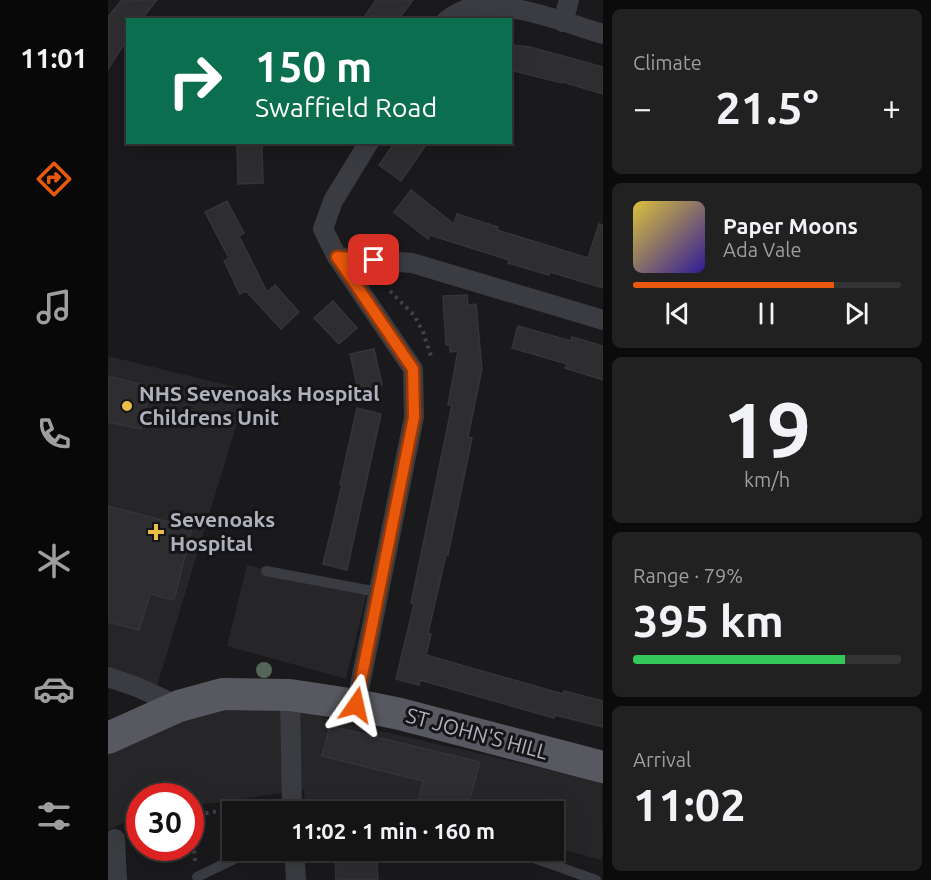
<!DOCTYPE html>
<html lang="en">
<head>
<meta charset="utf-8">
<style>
  :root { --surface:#141415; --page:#212122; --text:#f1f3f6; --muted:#9d9ea0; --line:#333334; --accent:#ea580c }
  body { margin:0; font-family:Ubuntu,sans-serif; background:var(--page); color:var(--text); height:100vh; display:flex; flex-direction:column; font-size:22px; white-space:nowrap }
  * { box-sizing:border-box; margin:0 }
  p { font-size:20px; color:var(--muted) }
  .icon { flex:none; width:33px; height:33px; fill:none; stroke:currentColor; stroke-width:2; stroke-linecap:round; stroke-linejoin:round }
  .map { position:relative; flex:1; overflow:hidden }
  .side { display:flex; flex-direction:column; gap:9px; padding:9px; background:#0b0b0c; width:328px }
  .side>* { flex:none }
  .guide { position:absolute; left:18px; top:18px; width:386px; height:126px; border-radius:0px; box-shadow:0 6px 24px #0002,0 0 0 2px var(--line); background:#0b6e4f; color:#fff; overflow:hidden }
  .speed { position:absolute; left:18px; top:783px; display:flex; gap:12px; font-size:30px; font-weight:700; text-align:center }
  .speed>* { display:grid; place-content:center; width:78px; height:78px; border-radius:50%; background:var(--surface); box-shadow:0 6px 24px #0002,0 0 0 2px var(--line); line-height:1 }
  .speed .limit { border:9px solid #d22; background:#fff; color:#111 }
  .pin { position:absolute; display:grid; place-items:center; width:51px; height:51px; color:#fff; margin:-26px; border-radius:12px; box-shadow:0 3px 9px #0006 }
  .me { position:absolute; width:66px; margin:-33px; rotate:11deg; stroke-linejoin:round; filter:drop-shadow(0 0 4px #0008) }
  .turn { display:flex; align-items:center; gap:21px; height:126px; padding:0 30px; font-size:27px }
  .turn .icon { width:78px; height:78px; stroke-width:2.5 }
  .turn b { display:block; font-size:42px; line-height:51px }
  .big { font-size:45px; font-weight:600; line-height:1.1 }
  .side .card { flex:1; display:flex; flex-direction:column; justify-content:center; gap:9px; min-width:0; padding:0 21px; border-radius:9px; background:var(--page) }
  .side .dial { align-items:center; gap:0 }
  .dial b { font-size:78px; line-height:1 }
  .song { display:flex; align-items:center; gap:18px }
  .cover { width:72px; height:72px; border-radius:9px; background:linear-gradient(135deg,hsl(50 70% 55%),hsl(250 70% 35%)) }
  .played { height:6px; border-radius:3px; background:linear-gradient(90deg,var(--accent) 75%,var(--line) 75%) }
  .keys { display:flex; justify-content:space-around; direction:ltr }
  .heat { display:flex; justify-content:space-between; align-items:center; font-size:33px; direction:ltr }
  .charge { height:9px; border-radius:4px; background:linear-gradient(90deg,#34c759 79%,var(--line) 0) }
  .trip { position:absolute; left:114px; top:801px; width:342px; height:60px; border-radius:0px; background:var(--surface); box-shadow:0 6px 24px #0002,0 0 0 2px var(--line); font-weight:600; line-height:60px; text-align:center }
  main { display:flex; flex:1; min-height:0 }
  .tabs { display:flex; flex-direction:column; width:108px; justify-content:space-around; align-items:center; background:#080808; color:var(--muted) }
  .tabs .icon { width:42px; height:42px }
  .tabs .selected { color:var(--accent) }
  .tabs b { font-size:27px; color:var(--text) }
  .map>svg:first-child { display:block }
  .built { fill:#262629 }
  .building { fill:#2e2d30; stroke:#353438; stroke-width:1.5 }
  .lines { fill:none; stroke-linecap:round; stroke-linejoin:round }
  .path { stroke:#414348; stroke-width:4; stroke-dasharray:3 4.5; stroke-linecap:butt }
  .service { stroke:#3b3c41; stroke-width:10 }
  .minor { stroke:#3b3c41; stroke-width:20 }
  .primary { stroke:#585960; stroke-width:32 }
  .tree { fill:#556658 }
  .route-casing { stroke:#983908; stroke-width:15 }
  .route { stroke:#ea580c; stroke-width:10 }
  .poi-dot { fill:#e9be46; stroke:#151517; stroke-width:2 }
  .labels { text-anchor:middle; stroke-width:6; stroke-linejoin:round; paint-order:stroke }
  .poi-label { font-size:21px; font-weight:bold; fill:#aeb1bb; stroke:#151517; text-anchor:start }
  .street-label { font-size:21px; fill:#aeb1bb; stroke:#151517 }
</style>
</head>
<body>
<main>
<nav class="tabs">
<b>11:01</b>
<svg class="icon selected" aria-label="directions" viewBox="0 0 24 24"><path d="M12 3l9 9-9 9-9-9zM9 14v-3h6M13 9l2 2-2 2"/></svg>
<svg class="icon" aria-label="music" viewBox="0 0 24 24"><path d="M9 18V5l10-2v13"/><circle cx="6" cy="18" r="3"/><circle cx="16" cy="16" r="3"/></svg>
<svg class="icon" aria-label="phone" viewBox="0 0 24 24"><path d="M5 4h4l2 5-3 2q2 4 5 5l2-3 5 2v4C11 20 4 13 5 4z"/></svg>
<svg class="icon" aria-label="climate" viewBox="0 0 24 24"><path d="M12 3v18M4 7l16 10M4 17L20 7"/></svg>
<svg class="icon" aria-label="car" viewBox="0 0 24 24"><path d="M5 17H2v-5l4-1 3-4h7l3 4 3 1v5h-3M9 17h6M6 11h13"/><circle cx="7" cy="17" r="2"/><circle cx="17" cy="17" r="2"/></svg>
<svg class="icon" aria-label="filters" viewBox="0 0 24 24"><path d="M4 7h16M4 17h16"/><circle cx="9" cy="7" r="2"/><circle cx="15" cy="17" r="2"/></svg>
</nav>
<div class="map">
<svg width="495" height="880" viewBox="0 0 495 880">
  <rect width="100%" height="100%" fill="#1a1a1c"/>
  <path class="built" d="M0 356 139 390 48 689 0 674Z
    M139 565 259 593 238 679 119 646Z
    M174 706 229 721 494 782 495 854 493 860 446 847V812L197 811 196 790 83 806 82 796H32L31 816 0 830V747L88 711Z"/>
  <path class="building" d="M14 0H49L33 20H20V38L0 69V17Z
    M268 0H305L290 20H254Z
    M402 45 422 47 495 67V94L455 82 454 83 402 70Z
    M129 142H154L155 183 130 184Z
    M287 142H320L293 181 271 165Z
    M303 190 346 224 349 214 390 227 389 230 480 258 491 224 495 225V288L442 272 441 275 400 263 401 260 322 235 320 239 286 212Z
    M119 201 136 233 131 236 159 292 167 285 191 312 173 329 138 291 132 294 116 261 121 258 97 212Z
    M359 295 360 305 368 304 374 369 360 437 364 438 340 555H338L320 633 323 634 318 655 455 694 456 691 495 701V727L447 715 446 718 312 680 311 685 288 679 306 604 303 603 344 405H340L350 351 342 352V345H338L335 296Z
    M225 301 249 328 231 344 206 318Z
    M410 326 463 341 464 337 495 346V380L457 368 459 364 404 348Z
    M266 349 274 385 250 390 242 354Z
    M0 376 43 387 33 429 0 422Z
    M249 408 273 414 239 570 215 564 234 485 232 484Z
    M0 506 84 528 66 600 42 594 31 630 0 622Z
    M222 726 372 762 358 812H348L310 802 315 781 214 756Z
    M227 850H268L270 880H228Z"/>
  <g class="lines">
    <path class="path" d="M282 291 306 315 315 332 324 359
      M87 861 83 816 164 801"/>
    <path class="service" d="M158 571 270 592
      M403 850 488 880
      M89 877 145 850"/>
    <path class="minor" d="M339 20C349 13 362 6 373 6 410 4 459 23 495 34
      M455 22 461 0
      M229 257 304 263 495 320
      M0 677 29 687 71 706
      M182 695 184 812
      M248 705 306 417 305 369 229 257 215 229 225 201 261 142
      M7 839 9 880
      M186 850 188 880"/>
    <path class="primary" d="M0 738 71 706 115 694 182 695 248 705 292 714 495 767"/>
  </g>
  <circle class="tree" cx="156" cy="670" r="8"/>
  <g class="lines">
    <defs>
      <path id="route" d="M248 705 306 417 305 369 229 257 266 260"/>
    </defs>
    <use href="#route" class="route-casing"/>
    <use href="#route" class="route"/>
  </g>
  <g class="poi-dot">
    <circle cx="19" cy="406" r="6"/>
    <path d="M45 523h6v6h6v6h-6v6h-6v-6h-6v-6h6z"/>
  </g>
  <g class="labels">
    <g class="poi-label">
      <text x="31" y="401">NHS Sevenoaks Hospital<tspan x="31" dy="24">Childrens Unit</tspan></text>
      <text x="62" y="527">Sevenoaks<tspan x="62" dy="24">Hospital</tspan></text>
    </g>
    <g class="street-label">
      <text transform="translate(369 734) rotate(15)" y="7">ST JOHN'S HILL</text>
    </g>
  </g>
</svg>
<div class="speed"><div class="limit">30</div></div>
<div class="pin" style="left:266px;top:260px;background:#d93025"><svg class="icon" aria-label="arrive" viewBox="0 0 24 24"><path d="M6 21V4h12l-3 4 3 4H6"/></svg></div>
<svg class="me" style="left:248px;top:705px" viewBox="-20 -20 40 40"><path d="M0-17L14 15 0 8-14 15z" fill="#ea580c" stroke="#fff" stroke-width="4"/></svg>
<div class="trip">11:02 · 1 min · 160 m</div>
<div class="guide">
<div class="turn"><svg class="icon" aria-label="right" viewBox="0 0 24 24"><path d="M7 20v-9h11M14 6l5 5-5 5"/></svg><div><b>150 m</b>Swaffield Road</div></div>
</div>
</div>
<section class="side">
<div class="card"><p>Climate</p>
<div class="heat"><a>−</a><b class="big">21.5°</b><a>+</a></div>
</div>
<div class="card">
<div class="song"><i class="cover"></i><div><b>Paper Moons</b><p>Ada Vale</p></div></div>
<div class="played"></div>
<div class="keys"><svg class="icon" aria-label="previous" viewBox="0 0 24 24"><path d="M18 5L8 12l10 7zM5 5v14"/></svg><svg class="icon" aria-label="pause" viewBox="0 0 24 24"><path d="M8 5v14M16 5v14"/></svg><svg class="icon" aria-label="next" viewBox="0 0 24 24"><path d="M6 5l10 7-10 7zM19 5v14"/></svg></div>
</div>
<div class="card dial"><b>19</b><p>km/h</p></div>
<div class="card"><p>Range · 79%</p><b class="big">395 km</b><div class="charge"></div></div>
<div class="card"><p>Arrival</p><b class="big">11:02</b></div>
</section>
</main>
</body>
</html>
